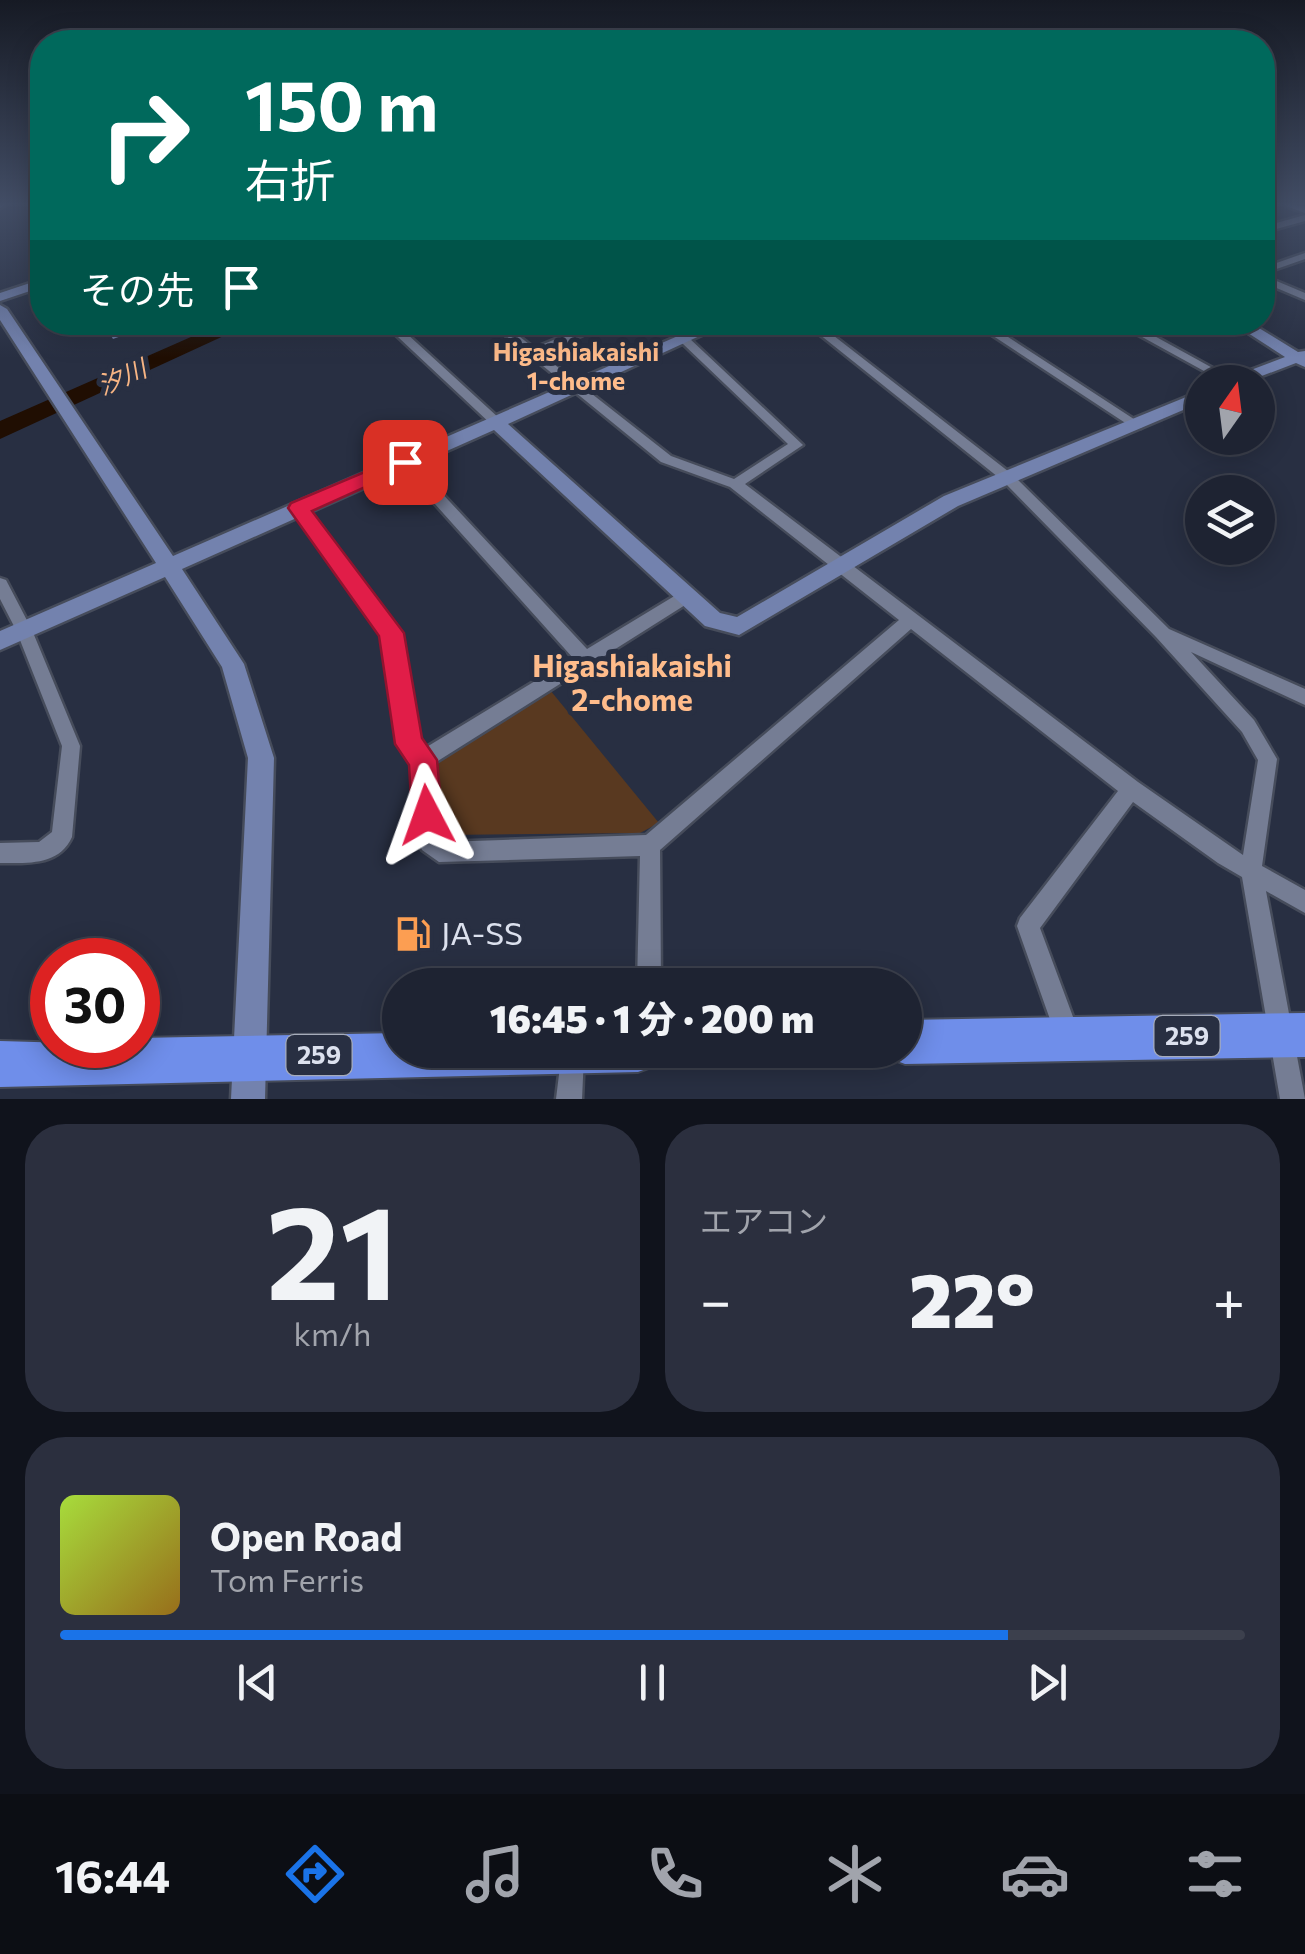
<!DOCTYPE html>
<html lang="ja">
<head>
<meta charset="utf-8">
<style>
  :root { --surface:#1e2332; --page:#2b2f3e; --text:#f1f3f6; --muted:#a1a4ac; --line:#3c404d; --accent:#1a73e8 }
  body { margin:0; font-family:Commissioner,"Noto Sans JP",sans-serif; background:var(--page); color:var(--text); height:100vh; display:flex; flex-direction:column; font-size:38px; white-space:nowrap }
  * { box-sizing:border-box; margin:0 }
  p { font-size:32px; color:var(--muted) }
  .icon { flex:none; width:55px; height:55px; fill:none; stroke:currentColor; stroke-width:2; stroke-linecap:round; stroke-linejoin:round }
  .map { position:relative; height:1099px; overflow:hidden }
  .sheet { display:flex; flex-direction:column; gap:25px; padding:25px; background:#10131c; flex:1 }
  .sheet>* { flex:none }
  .guide { position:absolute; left:30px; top:30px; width:1245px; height:305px; border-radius:40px; box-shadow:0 5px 25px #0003,0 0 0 2px var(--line); background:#00695c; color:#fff; overflow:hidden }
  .needle { width:65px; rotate:14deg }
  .tools { position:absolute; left:1185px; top:365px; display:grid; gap:20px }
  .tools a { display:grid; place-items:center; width:90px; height:90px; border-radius:50%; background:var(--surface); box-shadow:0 5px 25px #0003,0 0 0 2px var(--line); font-size:50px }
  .speed { position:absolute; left:30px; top:938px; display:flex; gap:20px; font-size:50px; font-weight:700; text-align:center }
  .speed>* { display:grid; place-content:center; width:130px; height:130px; border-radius:50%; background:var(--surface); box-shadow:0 5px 25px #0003,0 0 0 2px var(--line); line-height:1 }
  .speed .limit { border:15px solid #d22; background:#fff; color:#111 }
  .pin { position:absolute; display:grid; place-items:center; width:85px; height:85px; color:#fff; margin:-42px; border-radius:20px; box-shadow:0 5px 15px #0006 }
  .me { position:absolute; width:110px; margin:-55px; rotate:356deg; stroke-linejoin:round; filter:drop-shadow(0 0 8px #0008) }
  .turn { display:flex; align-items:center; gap:35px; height:210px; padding:0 50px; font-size:45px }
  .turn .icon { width:130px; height:130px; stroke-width:2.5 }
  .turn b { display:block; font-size:70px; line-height:85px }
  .then { display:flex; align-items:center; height:95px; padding:0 50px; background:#0003; gap:20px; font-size:38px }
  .big { font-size:75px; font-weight:800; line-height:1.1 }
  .sheet .card { flex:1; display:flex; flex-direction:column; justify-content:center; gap:15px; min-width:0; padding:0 35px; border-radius:40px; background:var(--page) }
  .sheet .dial { align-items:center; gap:0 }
  .dial b { font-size:130px; line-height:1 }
  .song { display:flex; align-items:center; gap:30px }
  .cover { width:120px; height:120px; border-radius:15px; background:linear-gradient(135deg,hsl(80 70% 55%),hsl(40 70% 35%)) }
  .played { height:10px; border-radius:5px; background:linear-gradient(90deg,var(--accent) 80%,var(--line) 80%) }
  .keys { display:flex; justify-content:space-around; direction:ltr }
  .heat { display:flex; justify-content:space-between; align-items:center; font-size:55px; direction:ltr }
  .sheet .tiles { flex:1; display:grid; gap:25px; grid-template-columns:1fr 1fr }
  .card:last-child { grid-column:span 2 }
  .trip { position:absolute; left:382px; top:968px; width:540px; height:100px; border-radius:50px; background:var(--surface); box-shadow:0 5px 25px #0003,0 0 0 2px var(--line); font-weight:800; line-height:100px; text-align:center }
  .dock { display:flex; height:160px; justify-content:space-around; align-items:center; background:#0c0e14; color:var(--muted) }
  .dock .icon { width:70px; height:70px }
  .dock .on { color:var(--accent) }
  .dock b { font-size:45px; color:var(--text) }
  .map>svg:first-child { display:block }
  .green { fill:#593920 }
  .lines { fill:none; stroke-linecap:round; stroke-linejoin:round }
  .river { fill:#200e02; fill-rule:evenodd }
  .street-casing { stroke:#464c5b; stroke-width:5 }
  .secondary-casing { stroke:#464c5b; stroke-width:5 }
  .highway-casing { stroke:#464c5b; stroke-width:4 }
  .street { fill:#757d94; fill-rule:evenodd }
  .secondary { fill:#7382ae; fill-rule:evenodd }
  .highway { fill:#6f8eea; fill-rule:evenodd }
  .shaded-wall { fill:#7182ae }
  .route { fill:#e11d48; stroke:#92132f; stroke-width:2.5 }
  .labels { text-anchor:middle; stroke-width:10; stroke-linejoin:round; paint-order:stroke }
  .far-neighbourhood-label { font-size:25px; font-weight:bold; fill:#ffbc8b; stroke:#282f42 }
  .far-water-label { font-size:25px; font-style:italic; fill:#f8b584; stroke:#282f42 }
  .shield { fill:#282f42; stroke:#a6acba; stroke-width:2.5 }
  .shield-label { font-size:25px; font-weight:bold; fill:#dce1ee }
  .neighbourhood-label { font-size:30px; font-weight:bold; fill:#ffbc8b; stroke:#282f42 }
  .near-poi-label { font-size:32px; fill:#dce1ee; stroke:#282f42; text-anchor:start }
</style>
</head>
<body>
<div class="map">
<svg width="1305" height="1099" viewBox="0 0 1305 1099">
  <rect width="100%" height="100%" fill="#282f42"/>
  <path class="green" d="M550 690 659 823 640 833 445 835 436 760Z"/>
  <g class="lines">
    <path class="river" d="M225 322H254L0 439V421Z"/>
    <defs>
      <path id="street" d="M1305 215V221L1262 233V227Z
        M1305 253V259L1262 274V268Z
        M1262 275 1305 293V300L1262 282Z
        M382 322H394L500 419V425H492Z
        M489 322H501L534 348 597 322H612L541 354 671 456 734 479 788 444 660 322H672L803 445 745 484 1138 782 1243 855 1258 760 1242 732 1156 637 1003 481 804 322H816L1013 475 1169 629 1305 689V705L1191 652 1254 720 1277 759 1262 866 1305 890V913L1266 891 1305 1099H1280L1242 877 1218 863 1133 802 1040 928 1079 1033 1076 1042 1067 1045 1058 1042 1017 926 1020 918 1118 791 911 629 660 850 661 985H637L640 856 439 862 422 850 419 843 414 763 400 744 383 635 293 511 291 508 293 505H303L399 633 418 740 425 748 573 658 400 465 398 462 400 459H410L587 649 681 592H693L695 596 693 600 433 764 439 838 443 842 646 835 899 620 730 487 661 462Z
        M972 322H985L1143 425 1141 428H1133Z
        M1115 322H1129L1238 382H1224Z
        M0 578 6 580 32 630 80 746 72 837C59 866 27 863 0 863V843L39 842 52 832 62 746 16 630 0 599Z
        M562 1050H582L584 1056 582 1099H556Z"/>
      <path id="secondary" d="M0 204H7L0 208Z
        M1285 204 1305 206V213L1286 206Z
        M42 279V287L0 301V293Z
        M0 305 7 309 173 556 710 322H730L508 424 720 613 737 617 944 496 1196 393 1202 391V402L958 506 739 635 705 626 494 430 182 569 244 664 274 758 265 1099H231L248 758 222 667 165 577 0 650V631L156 563 0 320Z
        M1231 322H1249L1298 352 1305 351V367L1296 363 1246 382H1225L1227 379 1285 357Z"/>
      <path id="highway" d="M1305 1013V1057L905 1064 889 1058 886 1050H905V1020Z
        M400 1033V1050H660L654 1066 638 1072 0 1087V1041L138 1045V1038Z"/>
    </defs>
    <use href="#street" class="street-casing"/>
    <use href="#secondary" class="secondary-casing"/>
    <use href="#highway" class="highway-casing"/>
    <use href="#street" class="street"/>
    <use href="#secondary" class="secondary"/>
    <use href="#highway" class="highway"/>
  </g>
  <path class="shaded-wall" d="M103 322H145L138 330 113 339Z"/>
  <linearGradient id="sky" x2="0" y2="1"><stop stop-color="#161a24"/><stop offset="0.57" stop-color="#424d65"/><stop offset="1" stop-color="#424d65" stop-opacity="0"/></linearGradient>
  <rect width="1305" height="358" fill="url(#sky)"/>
  <path class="route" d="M405 455 415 462 412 466 312 511 404 633 422 738 437 760 442 815 437 826 427 830 416 826 412 815 409 765 395 744 379 636 288 508 291 503Z"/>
  <defs>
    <symbol id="fuel-bare" viewBox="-9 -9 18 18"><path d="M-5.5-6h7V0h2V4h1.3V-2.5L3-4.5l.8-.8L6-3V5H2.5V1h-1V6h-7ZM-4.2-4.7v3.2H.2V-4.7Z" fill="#fc9e52" stroke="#282f42" stroke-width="2.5" paint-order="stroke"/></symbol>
  </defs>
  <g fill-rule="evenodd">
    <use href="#fuel-bare" x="388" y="909" width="50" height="50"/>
  </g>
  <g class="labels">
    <g class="far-neighbourhood-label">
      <text x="576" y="361">Higashiakaishi<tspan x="576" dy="29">1-chome</tspan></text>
    </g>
    <g class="far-water-label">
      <text transform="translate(122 377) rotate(-24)" y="9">汐川</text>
    </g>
    <g class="shield">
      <rect x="1154.5" y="1016" width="65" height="40" rx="8"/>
      <rect x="286.5" y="1035" width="65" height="40" rx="8"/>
    </g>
    <g class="shield-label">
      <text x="1187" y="1045">259</text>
      <text x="319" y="1064">259</text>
    </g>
    <g class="neighbourhood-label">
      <text x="632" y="677">Higashiakaishi<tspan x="632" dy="34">2-chome</tspan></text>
    </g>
    <g class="near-poi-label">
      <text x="441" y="945">JA-SS</text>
    </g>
  </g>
</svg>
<div class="tools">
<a><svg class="needle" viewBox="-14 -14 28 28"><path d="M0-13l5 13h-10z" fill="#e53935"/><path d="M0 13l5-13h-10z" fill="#a1a4ac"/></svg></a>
<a><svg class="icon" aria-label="layers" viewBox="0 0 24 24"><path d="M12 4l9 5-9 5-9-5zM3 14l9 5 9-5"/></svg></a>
</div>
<div class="speed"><div class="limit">30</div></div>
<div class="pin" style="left:405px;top:462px;background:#d93025"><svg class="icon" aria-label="arrive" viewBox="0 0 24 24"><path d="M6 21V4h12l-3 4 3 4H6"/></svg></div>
<svg class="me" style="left:427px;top:815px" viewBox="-20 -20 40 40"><path d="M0-17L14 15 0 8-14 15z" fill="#e11d48" stroke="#fff" stroke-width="4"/></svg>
<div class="trip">16:45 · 1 分 · 200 m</div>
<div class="guide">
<div class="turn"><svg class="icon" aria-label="right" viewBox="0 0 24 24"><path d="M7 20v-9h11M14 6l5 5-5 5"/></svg><div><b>150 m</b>右折</div></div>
<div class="then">その先<svg class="icon" aria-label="arrive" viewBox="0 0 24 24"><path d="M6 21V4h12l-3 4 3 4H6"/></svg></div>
</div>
</div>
<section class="sheet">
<div class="tiles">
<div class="card dial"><b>21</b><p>km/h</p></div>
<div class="card"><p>エアコン</p>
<div class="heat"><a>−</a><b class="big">22°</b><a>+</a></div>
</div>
<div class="card">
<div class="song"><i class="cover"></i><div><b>Open Road</b><p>Tom Ferris</p></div></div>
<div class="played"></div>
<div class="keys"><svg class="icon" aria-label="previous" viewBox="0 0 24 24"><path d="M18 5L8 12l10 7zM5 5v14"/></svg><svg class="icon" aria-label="pause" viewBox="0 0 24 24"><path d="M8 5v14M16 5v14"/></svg><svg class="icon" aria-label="next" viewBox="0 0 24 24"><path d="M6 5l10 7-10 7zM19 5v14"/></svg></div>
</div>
</div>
</section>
<nav class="dock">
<b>16:44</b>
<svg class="icon on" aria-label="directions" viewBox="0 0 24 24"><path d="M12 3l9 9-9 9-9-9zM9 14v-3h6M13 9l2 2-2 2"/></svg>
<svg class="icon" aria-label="music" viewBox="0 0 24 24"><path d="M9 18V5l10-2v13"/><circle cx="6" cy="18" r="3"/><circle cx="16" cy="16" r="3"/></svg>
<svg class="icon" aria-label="phone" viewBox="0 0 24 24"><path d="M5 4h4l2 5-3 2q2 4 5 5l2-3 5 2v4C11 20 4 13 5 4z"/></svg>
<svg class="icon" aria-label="climate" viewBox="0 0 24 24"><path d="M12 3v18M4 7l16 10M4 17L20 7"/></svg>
<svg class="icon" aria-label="car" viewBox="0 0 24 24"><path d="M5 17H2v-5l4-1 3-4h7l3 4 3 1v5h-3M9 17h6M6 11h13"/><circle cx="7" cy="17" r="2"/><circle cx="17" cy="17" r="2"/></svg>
<svg class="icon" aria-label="filters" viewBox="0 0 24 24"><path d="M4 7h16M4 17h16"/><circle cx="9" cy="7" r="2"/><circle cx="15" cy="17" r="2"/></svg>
</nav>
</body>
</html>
